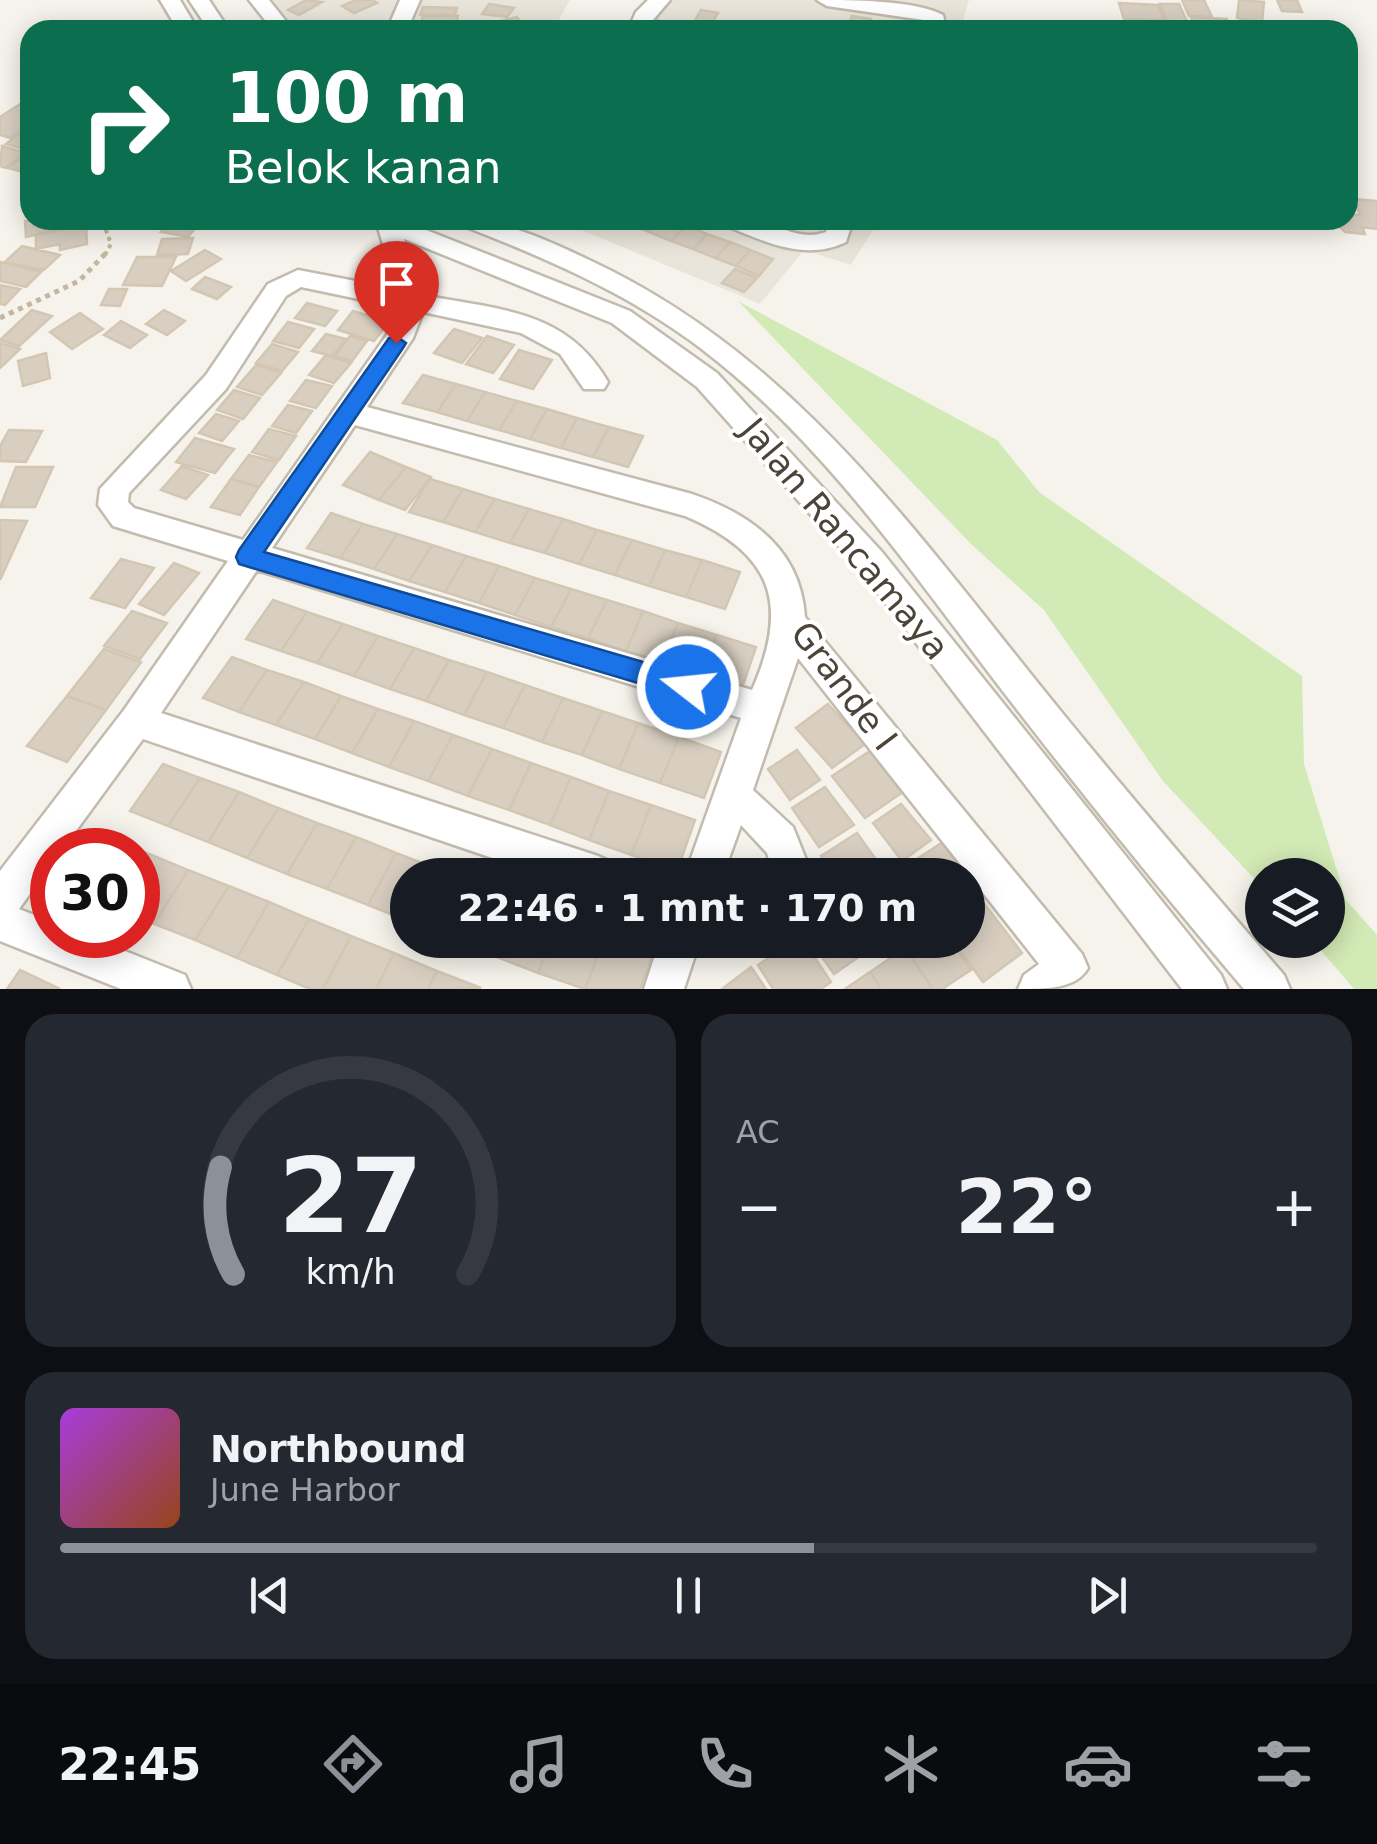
<!DOCTYPE html>
<html lang="id">
<head>
<meta charset="utf-8">
<style>
  :root { --surface:#171b24; --page:#242831; --text:#f1f3f6; --muted:#9ea1a6; --line:#363941; --accent:#8c9099 }
  body { margin:0; font-family:"DejaVu Sans",sans-serif; background:var(--page); color:var(--text); height:100vh; display:flex; flex-direction:column; font-size:38px; white-space:nowrap }
  * { box-sizing:border-box; margin:0 }
  p { font-size:32px; color:var(--muted) }
  .icon { flex:none; width:55px; height:55px; fill:none; stroke:currentColor; stroke-width:2; stroke-linecap:round; stroke-linejoin:round }
  .map { position:relative; height:989px; overflow:hidden }
  .details { display:flex; flex-direction:column; gap:25px; padding:25px; background:#0d0f14; flex:1 }
  .details>* { flex:none }
  .guide { position:absolute; left:20px; top:20px; width:1338px; height:210px; border-radius:30px; box-shadow:0 5px 25px #0003; background:#0b6e4f; color:#fff; overflow:hidden }
  .controls { position:absolute; left:1245px; top:858px; display:grid; gap:20px }
  .controls a { display:grid; place-items:center; width:100px; height:100px; border-radius:50%; background:var(--surface); box-shadow:0 5px 25px #0003; font-size:50px }
  .speed { position:absolute; left:30px; top:828px; display:flex; gap:20px; font-size:50px; font-weight:700; text-align:center }
  .speed>* { display:grid; place-content:center; width:130px; height:130px; border-radius:50%; background:var(--surface); box-shadow:0 5px 25px #0003; line-height:1 }
  .speed .limit { border:15px solid #d22; background:#fff; color:#111 }
  .pin { position:absolute; display:grid; place-items:center; width:85px; height:85px; color:#fff; margin:-102px -42px; border-radius:50% 50% 50% 0; rotate:-45deg; box-shadow:0 0 10px #0007 }
  .pin .icon { rotate:45deg }
  .me { position:absolute; width:110px; margin:-55px; rotate:286deg; stroke-linejoin:round; filter:drop-shadow(0 0 8px #0008) }
  .turn { display:flex; align-items:center; gap:35px; height:210px; padding:0 40px; font-size:45px }
  .turn .icon { width:130px; height:130px; stroke-width:2.5 }
  .turn b { display:block; font-size:70px; line-height:85px }
  .big { font-size:75px; font-weight:700; line-height:1.1 }
  .details .widget { flex:1; display:flex; flex-direction:column; justify-content:center; gap:15px; min-width:0; padding:0 35px; border-radius:30px; background:var(--page) }
  .details .dial { align-items:center; gap:0 }
  .dial svg { height:260px; overflow:visible; fill:none; stroke:var(--line); stroke-width:7; stroke-linecap:round; text-anchor:middle }
  .dial text { fill:var(--text); stroke:none }
  .song { display:flex; align-items:center; gap:30px }
  .cover { width:120px; height:120px; border-radius:15px; background:linear-gradient(135deg,hsl(280 70% 55%),hsl(20 70% 35%)) }
  .played { height:10px; border-radius:5px; background:linear-gradient(90deg,var(--accent) 60%,var(--line) 60%) }
  .keys { display:flex; justify-content:space-around; direction:ltr }
  .heat { display:flex; justify-content:space-between; align-items:center; font-size:55px; direction:ltr }
  .details .tiles { flex:1; display:grid; gap:25px; grid-template-columns:1fr 1fr }
  .widget:last-child { grid-column:span 2 }
  .trip { position:absolute; left:390px; top:858px; width:595px; height:100px; border-radius:50px; background:var(--surface); box-shadow:0 5px 25px #0003; font-weight:700; line-height:100px; text-align:center }
  .tab-bar { display:flex; height:160px; justify-content:space-around; align-items:center; background:#090b0e; color:var(--muted) }
  .tab-bar .icon { width:70px; height:70px }
  .tab-bar .current { color:var(--accent) }
  .tab-bar b { font-size:45px; color:var(--text) }
  .map>svg:first-child { display:block }
  .residential { fill:#eae5da }
  .green { fill:#d2eab5 }
  .building { fill:#d8cfc1; stroke:#d3c7b4; stroke-width:2.5 }
  .lines { fill:none; stroke-linecap:round; stroke-linejoin:round }
  .minor-casing { stroke:#c2bbae; stroke-width:5 }
  .path-far1 { stroke:#c4b79f; stroke-width:4; stroke-dasharray:4 4; stroke-linecap:butt }
  .path { stroke:#c4b79f; stroke-width:5; stroke-dasharray:5 5; stroke-linecap:butt }
  .minor { fill:#fff; fill-rule:evenodd }
  .route { fill:#1a73e8; stroke:#114b97; stroke-width:2.5 }
  .labels { text-anchor:middle; stroke-width:8; stroke-linejoin:round; paint-order:stroke }
  .street-label { font-size:35px; fill:#4b4439; stroke:#fff }
</style>
</head>
<body>
<div class="map">
<svg width="1377" height="989" viewBox="0 0 1377 989">
  <rect width="100%" height="100%" fill="#f6f3ec"/>
  <path class="residential" d="M264 0H570L553 30H291Z
    M658 0H969L960 30H630Z
    M557 220H877L878 222 851 265 804 250 760 304Z"/>
  <path class="green" d="M738 301 997 440 1039 492 1302 676 1304 764 1346 900 1377 935V989H1354L1312 940H1328V875H1262V887L1163 781 1044 610 971 544Z"/>
  <path class="building" d="M306 0 322 2 299 15 288 10Z
    M356 0H372L377 3 354 13 342 6Z
    M1182 0H1204L1212 17 1189 16Z
    M1239 0 1264 2 1262 23 1237 18Z
    M1277 0H1297L1302 12 1282 11Z
    M1119 3 1158 5 1164 20 1124 19Z
    M489 4 514 8 507 17 482 14Z
    M1160 4H1179L1189 26 1169 25Z
    M423 7 457 8 455 15H420Z
    M701 10 718 13 711 25 694 22Z
    M423 16H458L455 29 419 28Z
    M852 16 871 19 867 30 847 29Z
    M517 17 524 26 488 30 484 25Z
    M1191 17 1227 19 1230 29 1194 26Z
    M20 104 30 107V124L10 138 0 135V117Z
    M19 134 30 137V151L6 144Z
    M2 146 25 153 6 168 0 166Z
    M28 152 27 173 8 168Z
    M1354 199 1377 201V229L1362 227 1365 234 1345 232 1339 226 1337 220H1348V214L1360 215Z
    M72 220 73 226 26 237 25 221Z
    M632 220H661L649 232 628 223Z
    M661 220H673L686 225 671 241 649 232Z
    M170 222 196 227 188 237 161 232Z
    M86 224 87 244 60 250V244L36 249V235Z
    M686 225 707 234 693 249 671 241Z
    M707 234 730 242 715 258 693 249Z
    M193 238 188 254 157 255 162 239Z
    M730 242 750 250 736 266 715 258Z
    M22 246 60 255 44 270 5 262Z
    M205 250 221 259 186 281 171 271Z
    M750 250 773 259 759 276 736 266Z
    M137 257H176L162 286 123 285Z
    M0 262 41 272 26 287 0 281Z
    M735 269 757 278 744 292 722 283Z
    M205 277 231 287 217 299 192 289Z
    M0 285 20 289 5 305 0 304Z
    M109 289H127L120 306 101 305Z
    M307 303 337 311 325 326 295 318Z
    M32 310 52 316 19 346 0 340Z
    M164 310 185 321 167 335 146 324Z
    M353 311 389 322 374 341 338 330Z
    M80 313 103 329 72 349 50 332Z
    M121 321 147 335 130 348 104 335Z
    M288 322 314 329 299 348 273 341Z
    M454 329 482 338 462 363 434 353Z
    M326 334 346 339 332 356 312 351Z
    M350 336 367 341 352 361 335 356Z
    M487 336 514 345 493 373 466 364Z
    M0 343 20 349 0 368Z
    M272 344 298 352 282 371 256 363Z
    M519 350 552 360 533 389 500 379Z
    M46 353 50 378 23 386 18 361Z
    M326 355 351 363 334 383 309 375Z
    M256 365 281 373 262 395 237 387Z
    M423 375 456 384 437 412 403 403Z
    M306 380 332 386 316 408 290 401Z
    M456 384 485 392 467 421 437 412Z
    M234 390 260 398 243 419 217 410Z
    M485 392 517 401 499 430 467 421Z
    M517 401 547 409 530 439 499 430Z
    M288 405 312 411 296 433 272 426Z
    M547 409 577 418 561 448 530 439Z
    M216 414 239 421 222 441 199 433Z
    M577 418 609 427 593 457 561 448Z
    M609 427 643 436 628 467 593 457Z
    M269 429 296 436 279 460 252 452Z
    M9 430 42 431 26 462 0 461V446Z
    M195 438 234 449 215 473 176 462Z
    M370 452 406 467 379 500 343 485Z
    M249 455 277 462 259 487 231 479Z
    M182 466 208 475 186 499 161 490Z
    M16 467H53L35 507H0Z
    M406 467 431 477 405 510 379 500Z
    M231 479 259 487 240 515 211 507Z
    M430 479 463 489 443 522 409 512Z
    M463 489 495 499 475 532 443 522Z
    M495 499 529 509 510 543 475 532Z
    M529 509 563 519 545 553 510 543Z
    M331 513 363 524 340 558 307 548Z
    M563 519 597 530 579 564 545 553Z
    M0 520 27 521 0 580Z
    M363 524 397 534 374 569 340 558Z
    M597 530 632 540 615 575 579 564Z
    M397 534 432 545 409 581 374 569Z
    M632 540 665 550 649 586 615 575Z
    M432 545 466 556 445 592 409 581Z
    M665 550 702 560 686 597 649 586Z
    M466 556 499 566 479 603 445 592Z
    M121 559 154 568 125 608 91 598Z
    M702 560 740 572 725 609 686 597Z
    M174 563 199 573 164 615 139 604Z
    M499 566 535 578 515 615 479 603Z
    M535 578 571 589 551 627 515 615Z
    M571 589 607 600 588 638 551 627Z
    M273 600 307 612 281 651 246 639Z
    M607 600 643 611 626 651 588 638Z
    M132 611 167 623 140 659 104 646Z
    M643 611 678 623 661 662 626 651Z
    M307 612 343 624 317 663 281 651Z
    M678 623 717 635 700 675 661 662Z
    M343 624 378 636 354 676 317 663Z
    M717 635 756 647 742 688 700 675Z
    M378 636 414 648 390 689 354 676Z
    M414 648 449 660 426 701 390 689Z
    M104 649 141 662 106 710 67 696Z
    M232 657 267 670 239 712 203 698Z
    M449 660 487 672 464 715 426 701Z
    M267 670 304 682 276 725 239 712Z
    M487 672 525 685 503 728 464 715Z
    M304 682 341 696 315 739 276 725Z
    M525 685 563 698 542 742 503 728Z
    M67 696 106 710 67 762 27 746Z
    M341 696 378 709 352 753 315 739Z
    M563 698 602 711 582 755 542 742Z
    M828 704 865 744 832 768 796 728Z
    M378 709 414 721 389 767 352 753Z
    M602 711 638 723 619 769 582 755Z
    M414 721 453 735 428 781 389 767Z
    M638 723 679 737 660 783 619 769Z
    M453 735 492 749 468 796 428 781Z
    M679 737 721 752 704 798 660 783Z
    M492 749 531 763 509 810 468 796Z
    M797 750 820 780 790 800 768 769Z
    M870 751 903 792 865 818 832 776Z
    M531 763 571 777 550 825 509 810Z
    M163 764 200 778 168 826 130 811Z
    M571 777 609 791 589 840 550 825Z
    M200 778 239 792 208 842 168 826Z
    M825 787 854 825 819 847 792 808Z
    M609 791 651 805 631 855 589 840Z
    M239 792 278 808 247 858 208 842Z
    M901 804 931 840 902 861 873 823Z
    M651 805 695 820 677 871 631 855Z
    M278 808 317 823 287 874 247 858Z
    M317 823 356 837 327 889 287 874Z
    M857 833 887 875H834L821 856Z
    M356 837 396 853 368 905 327 889Z
    M110 838 149 854 138 871V850H102Z
    M943 842 980 890 968 898V875H904L900 870Z
    M396 853 438 869 434 875H408V921L368 905Z
    M149 854 188 870 154 924 138 916V871Z
    M188 870 229 886 195 940 154 924Z
    M229 886 269 902 237 958 195 940Z
    M269 902 309 919 277 975 237 958Z
    M983 902 1022 953 983 982 952 940H968V912Z
    M309 919 351 936 323 989H310L277 975Z
    M351 936 394 953 376 989H323Z
    M455 940H505L497 957Z
    M505 940H552L538 973 497 957Z
    M552 940H604L585 989 538 973Z
    M604 940H623L654 952 640 989H585Z
    M795 940H803L831 982 821 989H773L758 965Z
    M810 940H868L873 947 834 974Z
    M918 940H950L971 970 942 989H933L905 948Z
    M905 948 933 989H881L870 972Z
    M394 953 437 971 428 989H376Z
    M751 967 766 989H722Z
    M20 970 60 989H7Z
    M437 971 481 988 428 989Z
    M870 972 881 989H845Z"/>
  <g class="lines">
    <defs>
      <path id="minor" d="M160 0H180L198 30H178Z
        M189 0H209L229 30H209Z
        M249 0H269L293 30H273Z
        M400 0H420L407 30H387Z
        M648 0H670L652 21 682 26 685 30H628L636 12Z
        M817 0C851 0 914 0 943 15L946 30H926L924 20 827 6Z
        M367 220H401L630 311 717 373 882 552 1221 975 1227 989H1182L860 570 697 387 612 323 404 239 423 295C498 310 566 309 608 382L604 389H584L560 354 521 333 423 312 413 338 367 407 692 494C751 514 801 550 805 617L1082 954 1088 968C1076 989 1046 989 1018 989L1024 975 1039 964 798 658 753 790 793 827 812 875H774L767 853 741 825 723 875H685L741 718 257 570 161 713 598 856 611 862 617 875H542L143 739 62 850H52V863L19 909 52 922V935H85L185 975 191 989H121L0 941V871L124 710 228 561 113 526 98 505 100 489 206 375 268 284 298 270 397 289 378 228ZM301 287 397 307 391 329 243 540 134 508 128 502 129 493 226 389 286 296ZM355 425 685 516C773 553 790 604 752 690L272 548Z
        M458 220C505 220 544 239 587 259 797 356 917 535 1059 709 1132 799 1208 887 1284 975L1290 989H1244C1157 887 1073 783 992 677 904 561 819 439 703 350 630 294 546 258 461 225Z
        M721 220C732 220 744 218 754 220 779 224 799 242 826 232L829 220H853L846 242C804 262 764 241 724 225Z
        M660 940H700L684 989H644Z"/>
    </defs>
    <use href="#minor" class="minor-casing"/>
    <path class="path-far1" d="M103 222 111 244 105 255"/>
    <path class="path" d="M0 318 79 281 107 252"/>
    <use href="#minor" class="minor"/>
  </g>
  <path class="route" d="M396 336 406 343 403 348 264 552 688 675 697 679 701 687 697 695 688 698 239 564 236 557 239 550 389 338Z"/>
  <g class="labels">
    <g class="street-label">
      <text transform="translate(845 539) rotate(50)" y="12">Jalan Rancamaya</text>
      <text transform="translate(844 686) rotate(53)" y="12">Grande I</text>
    </g>
  </g>
</svg>
<div class="controls">
<a><svg class="icon" aria-label="layers" viewBox="0 0 24 24"><path d="M12 4l9 5-9 5-9-5zM3 14l9 5 9-5"/></svg></a>
</div>
<div class="speed"><div class="limit">30</div></div>
<div class="pin" style="left:396px;top:343px;background:#d93025"><svg class="icon" aria-label="arrive" viewBox="0 0 24 24"><path d="M6 21V4h12l-3 4 3 4H6"/></svg></div>
<svg class="me" style="left:688px;top:687px" viewBox="-20 -20 40 40"><circle r="17" fill="#1a73e8" stroke="#fff" stroke-width="3"/><path d="M0-11L8 9 0 5-8 9z" fill="#fff"/></svg>
<div class="trip">22:46 · 1 mnt · 170 m</div>
<div class="guide">
<div class="turn"><svg class="icon" aria-label="right" viewBox="0 0 24 24"><path d="M7 20v-9h11M14 6l5 5-5 5"/></svg><div><b>100 m</b>Belok kanan</div></div>
</div>
</div>
<section class="details">
<div class="tiles">
<div class="widget dial"><svg viewBox="0 0 100 80">
<path d="M14 69A42 42 0 1 1 86 69"/>
<path d="M14 69A42 42 0 0 1 10 36" stroke="#8c9099"/>
<text x="50" y="56" font-size="32" font-weight="700">27</text>
<text x="50" y="72" font-size="11">km/h</text>
</svg></div>
<div class="widget"><p>AC</p>
<div class="heat"><a>−</a><b class="big">22°</b><a>+</a></div>
</div>
<div class="widget">
<div class="song"><i class="cover"></i><div><b>Northbound</b><p>June Harbor</p></div></div>
<div class="played"></div>
<div class="keys"><svg class="icon" aria-label="previous" viewBox="0 0 24 24"><path d="M18 5L8 12l10 7zM5 5v14"/></svg><svg class="icon" aria-label="pause" viewBox="0 0 24 24"><path d="M8 5v14M16 5v14"/></svg><svg class="icon" aria-label="next" viewBox="0 0 24 24"><path d="M6 5l10 7-10 7zM19 5v14"/></svg></div>
</div>
</div>
</section>
<nav class="tab-bar">
<b>22:45</b>
<svg class="icon current" aria-label="directions" viewBox="0 0 24 24"><path d="M12 3l9 9-9 9-9-9zM9 14v-3h6M13 9l2 2-2 2"/></svg>
<svg class="icon" aria-label="music" viewBox="0 0 24 24"><path d="M9 18V5l10-2v13"/><circle cx="6" cy="18" r="3"/><circle cx="16" cy="16" r="3"/></svg>
<svg class="icon" aria-label="phone" viewBox="0 0 24 24"><path d="M5 4h4l2 5-3 2q2 4 5 5l2-3 5 2v4C11 20 4 13 5 4z"/></svg>
<svg class="icon" aria-label="climate" viewBox="0 0 24 24"><path d="M12 3v18M4 7l16 10M4 17L20 7"/></svg>
<svg class="icon" aria-label="car" viewBox="0 0 24 24"><path d="M5 17H2v-5l4-1 3-4h7l3 4 3 1v5h-3M9 17h6M6 11h13"/><circle cx="7" cy="17" r="2"/><circle cx="17" cy="17" r="2"/></svg>
<svg class="icon" aria-label="filters" viewBox="0 0 24 24"><path d="M4 7h16M4 17h16"/><circle cx="9" cy="7" r="2"/><circle cx="15" cy="17" r="2"/></svg>
</nav>
</body>
</html>
